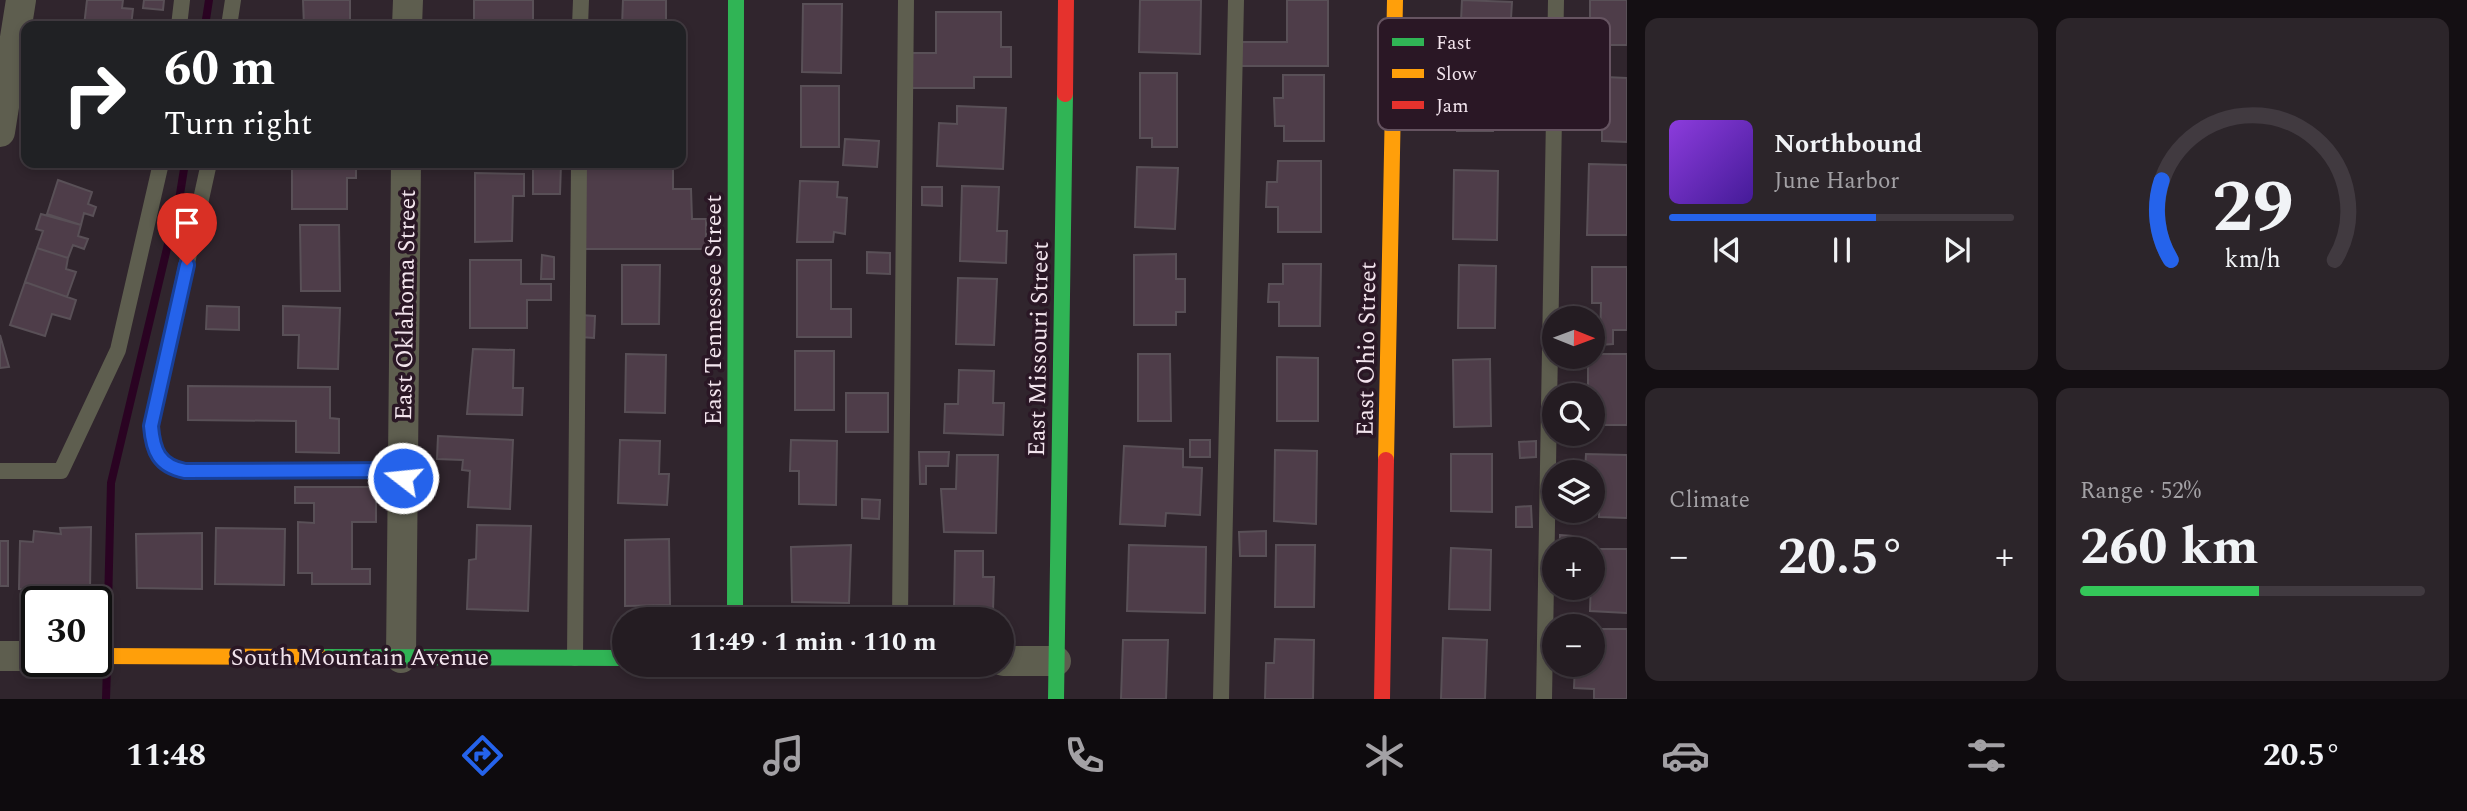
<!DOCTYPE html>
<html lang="en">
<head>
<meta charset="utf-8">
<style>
  :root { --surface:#241c22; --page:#2c252a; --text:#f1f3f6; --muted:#a3a1a5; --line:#413a40; --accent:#2563eb }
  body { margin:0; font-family:Spectral,serif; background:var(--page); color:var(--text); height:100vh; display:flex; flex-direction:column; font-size:26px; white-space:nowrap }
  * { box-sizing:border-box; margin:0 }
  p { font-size:23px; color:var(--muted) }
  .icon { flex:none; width:38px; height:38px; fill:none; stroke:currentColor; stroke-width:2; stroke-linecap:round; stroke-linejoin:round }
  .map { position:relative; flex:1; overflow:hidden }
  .panel { display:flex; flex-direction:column; gap:18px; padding:18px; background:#140f13; width:840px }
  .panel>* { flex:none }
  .hud { position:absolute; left:21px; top:21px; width:665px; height:147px; border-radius:14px; box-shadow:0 4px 10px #0003,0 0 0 2px var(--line); background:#202124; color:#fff; overflow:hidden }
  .needle { width:46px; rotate:91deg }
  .tools { position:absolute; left:1542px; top:306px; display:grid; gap:14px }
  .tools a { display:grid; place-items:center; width:63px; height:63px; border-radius:50%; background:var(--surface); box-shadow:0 4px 10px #0003,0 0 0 2px var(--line); font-size:35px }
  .speed { position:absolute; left:21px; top:586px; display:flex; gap:14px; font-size:35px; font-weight:700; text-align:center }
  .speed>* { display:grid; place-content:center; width:91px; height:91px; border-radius:50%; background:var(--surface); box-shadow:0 4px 10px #0003,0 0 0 2px var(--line); line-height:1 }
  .speed .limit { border:4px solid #111; border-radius:10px; background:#fff; color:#111 }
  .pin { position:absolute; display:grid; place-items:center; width:60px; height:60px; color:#fff; margin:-72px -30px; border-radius:50% 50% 50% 0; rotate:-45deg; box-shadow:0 0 7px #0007 }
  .pin .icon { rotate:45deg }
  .me { position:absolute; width:77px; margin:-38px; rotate:286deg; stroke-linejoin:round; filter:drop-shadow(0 0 5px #0008) }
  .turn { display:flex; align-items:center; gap:24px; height:147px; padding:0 28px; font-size:32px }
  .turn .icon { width:91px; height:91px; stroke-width:2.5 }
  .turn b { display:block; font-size:49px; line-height:60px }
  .big { font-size:52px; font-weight:700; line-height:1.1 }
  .panel .widget { flex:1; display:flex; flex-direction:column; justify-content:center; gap:10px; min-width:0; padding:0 24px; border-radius:14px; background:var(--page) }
  .panel .dial { align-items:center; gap:0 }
  .dial svg { height:182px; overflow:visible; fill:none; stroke:var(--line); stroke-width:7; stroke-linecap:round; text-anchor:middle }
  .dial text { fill:var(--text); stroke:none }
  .song { display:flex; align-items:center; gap:21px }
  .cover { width:84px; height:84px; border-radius:10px; background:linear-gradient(135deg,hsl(270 70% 55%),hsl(260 70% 35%)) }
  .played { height:7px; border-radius:4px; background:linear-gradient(90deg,var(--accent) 60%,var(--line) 60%) }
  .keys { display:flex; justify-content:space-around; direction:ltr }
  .heat { display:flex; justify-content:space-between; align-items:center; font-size:38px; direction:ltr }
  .charge { height:10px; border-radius:5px; background:linear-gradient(90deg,#34c759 52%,var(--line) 0) }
  .panel .tiles { flex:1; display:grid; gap:18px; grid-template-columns:repeat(2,1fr) }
  .trip { position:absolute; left:612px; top:607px; width:402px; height:70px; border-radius:35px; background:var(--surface); box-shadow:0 4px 10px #0003,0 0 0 2px var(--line); font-weight:700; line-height:70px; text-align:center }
  .tabs { display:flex; height:112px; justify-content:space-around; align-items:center; background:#0e0b0e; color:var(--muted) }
  .tabs .icon { width:49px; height:49px }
  .tabs .selected { color:var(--accent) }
  .tabs b { font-size:32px; color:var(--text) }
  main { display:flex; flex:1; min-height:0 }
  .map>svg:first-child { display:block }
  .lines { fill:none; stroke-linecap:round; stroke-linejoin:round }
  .stream { stroke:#2a0322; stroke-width:8 }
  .building { fill:#4e3d49; stroke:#595057; stroke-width:2 }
  .lane { stroke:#5e5e4f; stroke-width:16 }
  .street { stroke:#5e5e4f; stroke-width:30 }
  .fast { stroke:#30b455; stroke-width:16 }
  .slow { stroke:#ff9f0a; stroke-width:16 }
  .jam { stroke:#e5322d; stroke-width:16 }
  .route-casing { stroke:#184099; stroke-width:18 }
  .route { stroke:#2563eb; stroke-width:12 }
  .labels { text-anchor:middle; stroke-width:7; stroke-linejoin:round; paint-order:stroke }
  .street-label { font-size:24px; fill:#f2e4ed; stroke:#2a1725 }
  .key { fill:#2a1725; stroke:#665461; stroke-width:2 }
  .key-label { font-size:19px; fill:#f2e4ed }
</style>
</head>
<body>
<main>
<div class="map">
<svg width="1627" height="699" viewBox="0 0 1627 699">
  <rect width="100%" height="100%" fill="#30252d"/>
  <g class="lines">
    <path class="stream" d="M205 26 209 0
      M107 647 111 483 180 194 185 163
      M106 699 107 667"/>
  </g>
  <path class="building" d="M87 0H123L122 8 133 9 131 26H84Z
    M144 0H164L163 10 143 8Z
    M303 0H350V26H304Z
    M474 0H533V26H493V22H474Z
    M623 0H666V26H622Z
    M1140 0H1201L1200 54 1139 52Z
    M1287 0H1328V66H1241V42H1287Z
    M1462 0 1512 2 1511 18H1498V44L1460 42Z
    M1590 0H1627V45H1605V26H1590Z
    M803 4H842L841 73 802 72Z
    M936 12H1001V47H1011V77H974V88H910V53H936Z
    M1431 66 1504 67V90H1494L1493 131H1457L1458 90H1430Z
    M1140 73H1177V147H1152V138H1140Z
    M1283 75H1324V141H1284V126H1275L1274 98H1283Z
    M1605 77 1627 78V142L1602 141V124H1590L1591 88H1604Z
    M801 86H839V147H801Z
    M957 106 1006 108 1003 169 937 166 939 123 957 124Z
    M845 139 879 141 877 167 843 165Z
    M1278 161H1321V232H1278V207H1266L1267 182H1277Z
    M292 163H356V178H347V209H292Z
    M533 163 561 164 560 194H533Z
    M580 164H673V189H691L692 219H706V249H580Z
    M1589 164 1627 165V235H1587Z
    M1137 167 1178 168 1175 229 1135 227Z
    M1454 170 1498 171 1497 240 1453 239Z
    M475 173 524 174V196H513L512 241 475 242Z
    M58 180 92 192 88 204 96 207 93 216 84 213 81 225 47 214Z
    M800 181 838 182 837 197 847 198 845 234 834 232 833 242H797Z
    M962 186 999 187 997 231H1007L1006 263 960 261Z
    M922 187H942V206L922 205Z
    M41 214 81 225 78 236 88 239 84 249 73 245 68 258 37 248 43 231 36 229Z
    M300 225H339L340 291H301Z
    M37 248 68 258 66 269 76 272 67 297 25 282Z
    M867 252 890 253V274L867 273Z
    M1176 254V279H1185V312H1176V325H1134V255Z
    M542 255 554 257V279H541Z
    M470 260H521V284H551V300H527V328H470Z
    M797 260H831V309H851V337H797Z
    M1283 264H1321L1320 326H1279V302H1268L1269 284H1283Z
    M622 265H660L659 324H622Z
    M1459 265 1496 266 1495 328H1458Z
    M1592 267H1627V330H1613V344L1600 345 1601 303H1592Z
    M958 278 997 279 994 345 956 344Z
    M25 282 76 300 70 319 52 314 45 336 10 325Z
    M207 306 239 307V330L206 329Z
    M283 306 340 308 338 369 298 368 299 335H283Z
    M580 315 595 316 594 338 580 337Z
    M0 335 9 367 0 368Z
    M473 349 514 350 513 388H523L522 415 467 414Z
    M795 351H834V410H795Z
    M626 354 666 355 665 413 625 412Z
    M1138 354H1170L1171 421H1138Z
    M1592 354H1627V425H1592V396H1588V357Z
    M1277 357 1318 358V421H1277Z
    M1490 359 1491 426 1454 427 1453 360Z
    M959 370 994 371 993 403H1004L1003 435 944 433 945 404H958Z
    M188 386 330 387V418L339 419V453L296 452V421L188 420Z
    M846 393H888V432H846Z
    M438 436 513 440 510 509 468 507 470 471 462 470 463 460 437 459Z
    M620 440 660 441 659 474H669L667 505 618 503Z
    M791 440 837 441 836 505 799 504V471H790Z
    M1190 440H1210V457H1190Z
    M1536 441V457L1520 458 1519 442Z
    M1124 446 1183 449V467L1202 468 1200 515 1166 513 1165 526 1120 524Z
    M1275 450 1317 451 1316 524 1274 521Z
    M919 452H949L948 466H926V484H920Z
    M1451 454H1492V512L1451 511Z
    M1586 454 1627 455V518L1599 517 1600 484H1592V472H1585Z
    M957 455H998L996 533 944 532 941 489H956Z
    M295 487H376V522H352V569H370V584H312V573H298V522L314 523V503H295Z
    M862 499 880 500 879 519 862 518Z
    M1531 506 1532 527H1516V507Z
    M477 525 531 526 528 611 467 609 469 560 476 559Z
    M91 527 90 590 19 589 20 541 33 542 34 531 61 534 60 528Z
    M216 528 285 529 284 585 215 584Z
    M1266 531V556H1240L1239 532Z
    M202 533V589L137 588 136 534Z
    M1560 535 1572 536V550H1560Z
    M669 539 670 605 625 606V540Z
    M0 541H8V586H0Z
    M851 545 849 603 792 602 791 547Z
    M1129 545 1206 547 1205 613 1127 611Z
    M1276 545H1315L1314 607H1275Z
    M1451 548 1491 550 1490 610 1449 609Z
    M1592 549H1627V613L1590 611Z
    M955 551H983V577H994L993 611 954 610Z
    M1600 629H1627V699H1594V689L1574 688 1575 665H1592V644H1600Z
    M1443 638 1487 640 1485 699H1441Z
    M1275 639 1314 640 1313 699H1265L1266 663H1274Z
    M1123 640H1168L1166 699H1121Z"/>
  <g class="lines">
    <path class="lane" d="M179 26 182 0
      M229 26 233 0
      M580 26 581 0
      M209 163 151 426C153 451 159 466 185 471L403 470
      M0 471H61L118 350 161 163
      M900 620 906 0
      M575 658 579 163
      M1221 699 1236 0
      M1544 699 1556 0"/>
    <path class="street" d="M407 26 408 0
      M0 132 21 0
      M0 656H37
      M401 658 406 163
      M1003 661H1056"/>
    <path class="fast" d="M735 620 736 0
      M320 657 625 658
      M1056 699 1065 94"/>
    <path class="slow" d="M1386 460 1395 0
      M96 656 320 657"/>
    <path class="jam" d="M1065 94 1066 0
      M1382 699 1386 460"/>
  </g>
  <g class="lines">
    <defs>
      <path id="route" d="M187 265 151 426C153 451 159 466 185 471L403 470V478"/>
    </defs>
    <use href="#route" class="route-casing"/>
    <use href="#route" class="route"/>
  </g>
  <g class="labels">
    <g class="street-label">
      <text transform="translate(405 305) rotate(-89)" y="8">East Oklahoma Street</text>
      <text transform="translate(713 310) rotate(-90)" y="8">East Tennessee Street</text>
      <text transform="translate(1038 349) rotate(-89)" y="8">East Missouri Street</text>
      <text transform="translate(1366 349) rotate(-89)" y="8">East Ohio Street</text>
      <text x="360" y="665">South Mountain Avenue</text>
    </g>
  </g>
  <rect x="1378" y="18" width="232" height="112" rx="10" class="key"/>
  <rect x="1392" y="38" width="32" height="8" fill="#30b455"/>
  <rect x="1392" y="69" width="32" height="9" fill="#ff9f0a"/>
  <rect x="1392" y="101" width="32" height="8" fill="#e5322d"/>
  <g class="key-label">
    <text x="1436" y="49">Fast</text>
    <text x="1436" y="80">Slow</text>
    <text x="1436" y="112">Jam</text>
  </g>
</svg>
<div class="tools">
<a><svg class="needle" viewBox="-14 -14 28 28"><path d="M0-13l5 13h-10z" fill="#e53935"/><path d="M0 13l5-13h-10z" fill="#a3a1a5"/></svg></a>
<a><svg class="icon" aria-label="search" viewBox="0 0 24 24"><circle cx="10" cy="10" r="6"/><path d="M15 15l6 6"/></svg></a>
<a><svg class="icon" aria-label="layers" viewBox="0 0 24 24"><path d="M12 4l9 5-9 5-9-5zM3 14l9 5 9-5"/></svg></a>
<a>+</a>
<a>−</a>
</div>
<div class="speed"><div class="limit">30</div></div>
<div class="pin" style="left:187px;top:265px;background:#d93025"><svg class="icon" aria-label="arrive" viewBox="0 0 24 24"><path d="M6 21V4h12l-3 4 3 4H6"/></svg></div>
<svg class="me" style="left:403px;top:478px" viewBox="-20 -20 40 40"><circle r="17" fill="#2563eb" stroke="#fff" stroke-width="3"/><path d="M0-11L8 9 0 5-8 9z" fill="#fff"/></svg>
<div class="trip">11:49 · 1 min · 110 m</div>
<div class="hud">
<div class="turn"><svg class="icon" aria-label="right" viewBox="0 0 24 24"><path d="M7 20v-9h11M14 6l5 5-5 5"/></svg><div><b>60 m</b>Turn right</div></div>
</div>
</div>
<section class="panel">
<div class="tiles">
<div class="widget">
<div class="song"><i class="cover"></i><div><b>Northbound</b><p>June Harbor</p></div></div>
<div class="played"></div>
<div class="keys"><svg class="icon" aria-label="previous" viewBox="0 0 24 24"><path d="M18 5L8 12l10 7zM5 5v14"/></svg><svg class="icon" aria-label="pause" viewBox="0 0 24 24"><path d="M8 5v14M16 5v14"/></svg><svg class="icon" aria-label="next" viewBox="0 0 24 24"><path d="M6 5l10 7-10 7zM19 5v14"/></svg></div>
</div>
<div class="widget dial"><svg viewBox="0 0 100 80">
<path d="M14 69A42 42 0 1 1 86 69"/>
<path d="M14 69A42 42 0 0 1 10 34" stroke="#2563eb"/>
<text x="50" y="56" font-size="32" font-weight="700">29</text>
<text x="50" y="72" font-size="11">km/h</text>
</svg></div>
<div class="widget"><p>Climate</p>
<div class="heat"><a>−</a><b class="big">20.5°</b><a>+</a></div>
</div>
<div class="widget"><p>Range · 52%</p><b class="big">260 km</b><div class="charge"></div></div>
</div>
</section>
</main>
<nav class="tabs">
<b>11:48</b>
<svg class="icon selected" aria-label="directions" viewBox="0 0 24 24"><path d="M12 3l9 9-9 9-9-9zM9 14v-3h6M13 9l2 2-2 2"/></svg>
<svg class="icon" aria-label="music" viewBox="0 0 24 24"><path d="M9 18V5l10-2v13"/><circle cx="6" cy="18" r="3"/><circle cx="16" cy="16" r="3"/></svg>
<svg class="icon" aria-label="phone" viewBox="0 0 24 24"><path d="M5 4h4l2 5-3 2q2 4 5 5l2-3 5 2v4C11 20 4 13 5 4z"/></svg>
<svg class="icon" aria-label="climate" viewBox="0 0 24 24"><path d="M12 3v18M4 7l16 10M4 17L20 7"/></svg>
<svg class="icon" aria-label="car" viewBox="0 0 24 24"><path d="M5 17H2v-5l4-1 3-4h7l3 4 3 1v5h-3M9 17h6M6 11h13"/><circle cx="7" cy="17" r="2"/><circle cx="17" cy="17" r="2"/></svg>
<svg class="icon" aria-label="filters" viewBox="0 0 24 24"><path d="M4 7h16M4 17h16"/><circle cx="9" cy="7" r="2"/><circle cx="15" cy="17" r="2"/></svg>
<b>20.5°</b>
</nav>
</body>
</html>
